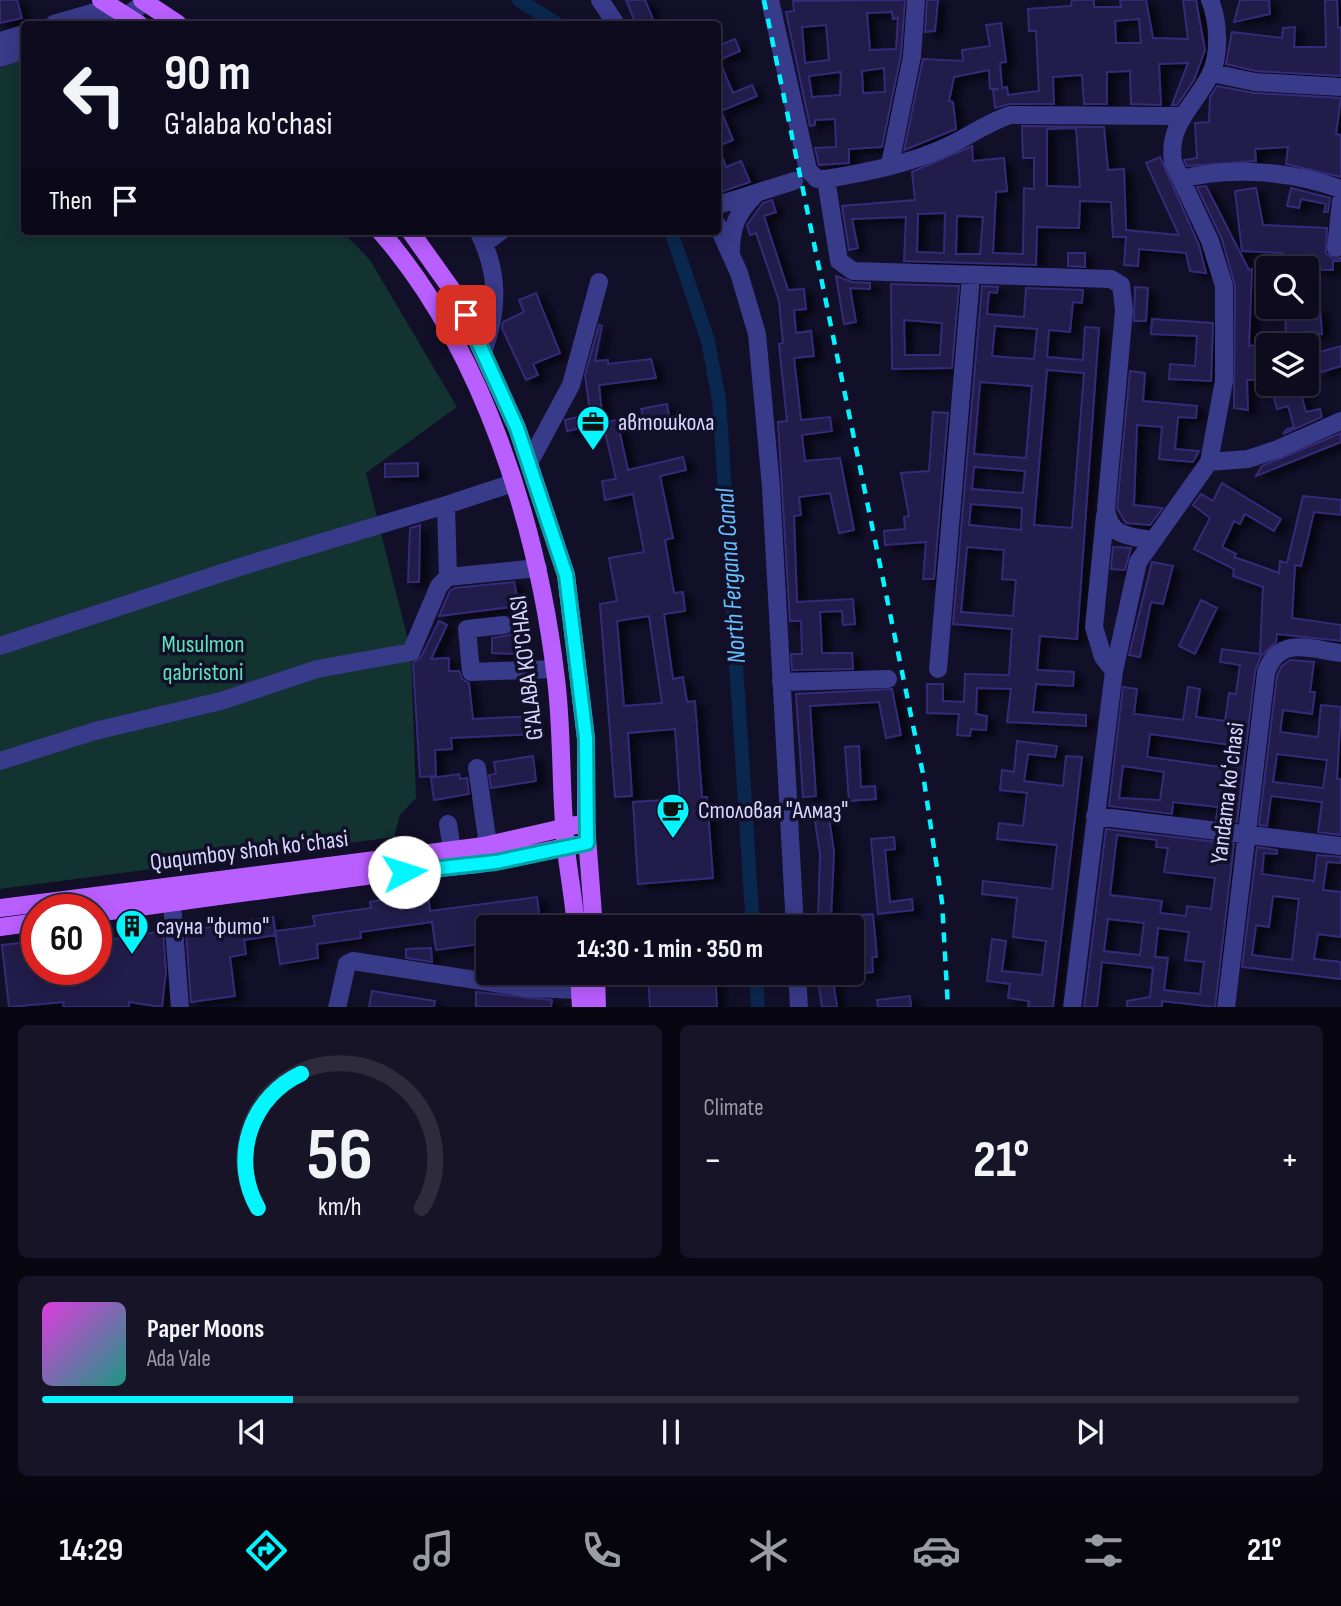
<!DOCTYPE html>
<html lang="en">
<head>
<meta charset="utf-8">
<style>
  :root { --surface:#0e0b1f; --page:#171428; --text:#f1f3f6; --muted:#9b9ba4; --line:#2e2b3d; --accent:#03f6ff }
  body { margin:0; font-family:"Sofia Sans Condensed",sans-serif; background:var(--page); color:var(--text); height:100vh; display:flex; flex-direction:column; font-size:26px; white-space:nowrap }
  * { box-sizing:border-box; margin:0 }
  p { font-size:23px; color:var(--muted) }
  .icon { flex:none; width:38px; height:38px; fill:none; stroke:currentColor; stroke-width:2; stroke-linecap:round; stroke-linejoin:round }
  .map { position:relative; height:1007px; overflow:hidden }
  .panel { display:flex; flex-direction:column; gap:18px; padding:18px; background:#080611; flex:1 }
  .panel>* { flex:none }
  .top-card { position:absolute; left:21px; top:21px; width:700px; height:214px; border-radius:7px; box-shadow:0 4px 18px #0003,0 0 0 2px var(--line); background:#0e0b1f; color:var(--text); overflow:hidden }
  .controls { position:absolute; left:1256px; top:256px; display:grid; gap:14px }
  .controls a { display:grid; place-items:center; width:63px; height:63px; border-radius:7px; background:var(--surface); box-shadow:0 4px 18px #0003,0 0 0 2px var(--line); font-size:35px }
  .speed { position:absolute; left:21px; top:894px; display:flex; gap:14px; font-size:35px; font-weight:700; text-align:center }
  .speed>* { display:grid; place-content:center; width:91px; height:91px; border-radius:50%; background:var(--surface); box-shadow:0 4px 18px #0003,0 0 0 2px var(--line); line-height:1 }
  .speed .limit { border:10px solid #d22; background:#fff; color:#111 }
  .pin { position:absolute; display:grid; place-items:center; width:60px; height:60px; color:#fff; margin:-30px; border-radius:14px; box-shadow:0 4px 10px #0006 }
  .me { position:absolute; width:77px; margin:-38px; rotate:85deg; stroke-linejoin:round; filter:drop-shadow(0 0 5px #0008) }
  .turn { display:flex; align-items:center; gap:24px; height:147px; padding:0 28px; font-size:32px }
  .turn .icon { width:91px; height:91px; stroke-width:2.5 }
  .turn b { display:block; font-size:49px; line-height:60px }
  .then { display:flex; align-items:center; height:66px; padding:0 28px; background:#0003; gap:14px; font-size:26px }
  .big { font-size:52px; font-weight:700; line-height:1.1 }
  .panel .tile { flex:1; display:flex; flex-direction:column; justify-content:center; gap:10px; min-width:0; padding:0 24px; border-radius:10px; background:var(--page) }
  .panel .dial { align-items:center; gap:0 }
  .dial svg { height:182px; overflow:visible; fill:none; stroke:var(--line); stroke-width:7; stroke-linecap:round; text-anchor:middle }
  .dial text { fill:var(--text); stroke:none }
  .song { display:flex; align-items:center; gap:21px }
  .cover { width:84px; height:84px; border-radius:10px; background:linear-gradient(135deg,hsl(300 70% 55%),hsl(170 70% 35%)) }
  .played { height:7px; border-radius:4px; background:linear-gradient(90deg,var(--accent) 20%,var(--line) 20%) }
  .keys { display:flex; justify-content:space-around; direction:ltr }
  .heat { display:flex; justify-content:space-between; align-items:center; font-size:38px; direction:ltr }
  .panel .tiles { flex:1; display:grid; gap:18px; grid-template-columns:1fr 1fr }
  .tile:last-child { grid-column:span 2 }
  .trip { position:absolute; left:476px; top:915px; width:388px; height:70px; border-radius:7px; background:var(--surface); box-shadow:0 4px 18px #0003,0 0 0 2px var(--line); font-weight:700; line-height:70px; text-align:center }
  .tabs { display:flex; height:112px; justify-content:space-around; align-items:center; background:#06040c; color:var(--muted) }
  .tabs .icon { width:49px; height:49px }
  .tabs .current { color:var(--accent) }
  .tabs b { font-size:32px; color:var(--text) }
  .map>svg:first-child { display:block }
  .green { fill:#123330 }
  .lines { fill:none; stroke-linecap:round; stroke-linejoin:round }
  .canal { stroke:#0a274d; stroke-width:14 }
  .building { fill:#211a4b; stroke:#362b77; stroke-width:2; fill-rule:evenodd; filter:url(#shadow) }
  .minor { stroke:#383a8a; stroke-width:18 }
  .major { stroke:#b95eff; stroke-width:18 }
  .rail { stroke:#03f6ff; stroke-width:4.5; stroke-dasharray:10 9; stroke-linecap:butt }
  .route-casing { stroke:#02a0a6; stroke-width:18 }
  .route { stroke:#03f6ff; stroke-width:12 }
  .labels { text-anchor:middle; stroke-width:7; stroke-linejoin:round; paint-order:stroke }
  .poi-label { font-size:24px; fill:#d9d7ff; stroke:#120f29; text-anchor:start }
  .park-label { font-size:24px; fill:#5de5ba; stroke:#120f29 }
  .street-label { font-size:24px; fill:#d9d7ff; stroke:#120f29 }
  .water-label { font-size:26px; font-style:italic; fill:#65c1ff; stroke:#120f29 }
</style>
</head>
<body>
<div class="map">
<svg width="1341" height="1008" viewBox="0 0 1341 1008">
  <defs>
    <filter id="shadow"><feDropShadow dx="8" dy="4.5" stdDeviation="3.5" flood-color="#0009"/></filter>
  </defs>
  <rect width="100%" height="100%" fill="#120f29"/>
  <path class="green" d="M24 58V231H342L370 260 457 407 366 473 411 652 416 798 400 815 394 837 0 889V68Z"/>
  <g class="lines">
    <path class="canal" d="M519 0 557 24
      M671 231 708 341 719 400 753 928
      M756 973 758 1008"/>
  </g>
  <path class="building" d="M0 0H17L22 18 0 23Z
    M626 0H645L655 24H636Z
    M905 0 901 54 882 147 849 149V163L819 165 815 148 836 147 835 119 815 120V125L810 126 786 12 794 11 793 1ZM892 12 893 19 898 18 896 49 870 50 867 13ZM826 25 829 60 805 63 802 27ZM884 68 885 92 863 93 862 71ZM841 72 840 95 812 97 809 76Z
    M927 0H938L935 31 925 32Z
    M1072 0H1094V7H1121L1120 0H1146L1153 38 1188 39 1183 0H1196L1205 50 1194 80 1177 105H1172L1188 63 1159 64 1161 105 1131 104 1130 71 1107 72V104H1084L1082 75 1053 77 1054 104H1010L995 108 993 90 999 89H990L989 70 954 77 949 101 953 102 956 129 904 150 923 59 963 61 962 50 990 46 986 25 1001 23 1006 62 1000 63 1002 88 1007 87 1008 95 1039 91 1036 31H1029L1028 9 1071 6ZM1139 19 1141 43H1116L1115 21Z
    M1240 0H1269L1270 14 1234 22Z
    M1325 0H1337L1338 28 1341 27V76L1256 71 1226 64 1232 32 1282 38 1283 28 1295 27 1294 47H1326Z
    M735 39 740 51 719 60 733 93 752 85 757 96 721 111 733 140 718 146 726 167 741 161 750 182 721 192 718 184V46Z
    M1217 86 1254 93 1341 98 1336 134 1341 135V177L1286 164 1288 147 1255 149 1256 161 1187 166 1184 160 1197 158 1195 123 1209 122 1210 97Z
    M1022 126 1104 127 1108 170 1124 169 1126 230 1179 235 1146 163 1160 157 1199 245 1206 273 1190 271 1186 253 1139 249 1138 266 1124 265 1126 237H1113L1111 202 1080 201 1079 228 1037 227 1036 265 904 261 906 217 852 219 858 248 849 250 842 206 915 200 912 172 972 146 973 161 1004 158 1007 191 996 192 993 253 1023 254 1024 188 1034 189V158H1023ZM1076 128 1080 187 1047 186V129ZM945 213 944 253 917 252 918 214ZM957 216 983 217 980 254H956Z
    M1206 186 1249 270 1252 269 1249 346 1269 344V379L1247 380 1248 410 1234 408 1235 286 1222 239 1197 187Z
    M1256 188 1263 225 1327 228 1326 253 1334 259 1341 258V261H1333V270L1281 268 1282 253 1242 251 1235 191Z
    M1291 188 1330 198 1328 212H1324L1326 204 1301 199 1299 208 1287 206Z
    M772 200 776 212 764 216 788 290 804 289 806 309 794 310 796 333 811 331 814 356 794 358 801 420 830 417 832 431 802 435 805 461 840 458 854 530 839 533 830 493 799 497 801 515 794 516 797 602 853 599 855 624 843 625 842 611 820 612 822 653H852L853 669 792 670 791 654H802L801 621H790L778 422 787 421 779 344 783 343 779 301 756 233 750 235 747 225 763 203Z
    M1068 253H1085V267L1068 266Z
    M836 276 852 282 870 283V289L850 288 856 322 844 324Z
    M891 284 959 286 952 368 892 369ZM904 320 942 323 940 355H905Z
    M982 286 998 287 997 293 989 292 987 314 1024 317 1026 288 1083 290 1082 303 1073 302 1070 332 1049 330 1047 357 1083 360 1085 327 1099 328 1077 639 1040 636 1037 670 1074 672 1073 686 1036 684 1033 712 1086 715V726L1007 722 1011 689 977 688 976 714 987 716 986 730 971 729 970 736 957 735 959 714 927 713V684H943V701L964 702 965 674 1009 675 1012 629 953 624ZM995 326 1037 329 1034 359 992 356ZM1047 370 1084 373 1072 528 1034 525ZM980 382 1032 386 1026 458 974 454ZM974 467 1025 471 1023 493 972 489ZM971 504 1022 508 1021 530 969 525ZM967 547 1004 550 1002 579 1016 580 1013 616 961 612Z
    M1135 287 1148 288 1146 321H1134Z
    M536 293 560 353 533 364 538 375 526 380 502 328 503 322 524 312 519 300Z
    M1320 309 1322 334 1286 336 1285 311Z
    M1152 319 1213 323 1211 381 1169 379 1170 364 1195 366 1197 336 1151 334Z
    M599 325 602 326 595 361 608 360V364L651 359 656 378 599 385 603 423 592 426 585 375Z
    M1341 346V366L1322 372 1313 354Z
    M1130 371 1145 373 1143 401 1197 406 1196 418 1178 417 1175 449 1199 451 1193 462 1159 459 1162 427 1137 425 1134 505 1163 508 1150 525 1126 523 1117 508Z
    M1270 383H1298L1306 412 1320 409 1322 417 1283 434 1287 429 1294 427 1288 406 1277 409Z
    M667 404 669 415 644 420 641 409Z
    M933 412 948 413 934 579H923L926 542 885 545 884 531 905 529 904 517 909 516 901 473 929 471Z
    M586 415 590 426 567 431 565 420Z
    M617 420 628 470 683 457 686 470 660 476 673 538 665 540 674 593 683 592 685 611 664 614 673 679 683 677 687 702 695 701 702 797H707L713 878 638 884 633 802 680 799 675 729 628 733 632 796 615 797 600 604 617 601 609 558 644 552 633 494 605 500 602 481 616 479 603 423ZM649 616 662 703 624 706 617 621Z
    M1341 433V442L1256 476 1262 466Z
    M418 463V476L385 477V464Z
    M1222 483 1281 519 1274 531 1245 514 1240 524 1234 521 1222 547 1236 554 1234 557 1279 573 1280 561 1287 563 1303 496 1341 500V515L1314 512 1301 566 1295 565 1292 618 1341 625V641L1277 634 1276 642 1261 656 1255 672 1237 822 1216 819 1218 807 1173 802 1172 814 1109 806 1123 687 1137 689 1134 714 1183 720 1188 687 1200 689 1196 717 1225 721 1229 693 1236 694 1240 665 1220 662 1222 649 1260 654 1263 587 1233 576 1234 569 1194 549 1210 518 1193 505 1201 494 1213 501ZM1150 734 1231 745 1228 768 1147 757ZM1123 766 1164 772 1160 800 1119 798Z
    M420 525 419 582H408L410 528Z
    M1113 547 1131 548 1125 570 1111 569Z
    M1152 562 1173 566 1163 604 1151 602 1140 657 1129 655Z
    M514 582 519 606 439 616 450 591 455 588Z
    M1201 600 1217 608 1195 654 1179 646Z
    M439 621 447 625 431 659 449 658V671H459L462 679 469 683 473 719 536 716 537 734 451 738 452 749 435 750 436 776 420 777 413 663 421 657Z
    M516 628V654L492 653V638L510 635Z
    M1290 660 1314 662 1310 692H1315L1312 714 1283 710 1280 732 1318 737 1321 705 1341 707 1337 779H1341V835L1318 832 1322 802 1271 796 1267 826 1259 825 1277 676 1281 667ZM1277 754 1327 760 1323 788 1273 782Z
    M892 689 901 735 886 738 879 702 810 706 816 796 803 797 796 694Z
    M1017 741 1057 746 1055 757 1028 754 1024 781 1063 786 1066 756 1082 757 1053 1007H1028L1029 1001 1008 998 1010 984 987 981 992 939 1006 941 1002 971 1042 975 1046 941 1013 937 1017 898 982 894 983 881 1052 889 1057 845 997 839 999 823 1023 826 1027 793 1000 790 1002 770 1014 772Z
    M859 746 861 787 875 786 876 799 849 801 845 747Z
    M533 756 536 781 491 788 489 775 496 774 494 762Z
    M459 774 460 779 467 778 469 794 434 800 431 778Z
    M829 818 834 852 831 919 818 921 820 854 815 821Z
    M1106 829 1234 844 1215 1007 1162 1001V1007H1127V1001L1150 997 1153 968 1102 962 1097 1007H1084ZM1117 835 1157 840 1156 847 1168 848 1164 872 1215 878 1211 909 1187 906 1186 916 1160 913 1162 901 1110 895ZM1108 919 1144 923 1140 955 1104 951ZM1158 928 1189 932 1185 960 1204 962 1200 994 1164 990 1168 958 1155 957Z
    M894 837 895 849 885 850 890 902 912 899 913 910 878 914 871 839Z
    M1257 847 1277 850V854L1264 853 1262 874 1314 881 1317 855 1341 857V863L1327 862 1323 890 1341 892V937L1318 934 1314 959 1341 962V979L1242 967ZM1273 896 1299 899 1292 960 1252 955 1256 925 1269 927Z
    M428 894 430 911 537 897 541 928H488V943L436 950 432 922 403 926 360 932 361 938 317 944 318 958 280 964 275 931 315 926 313 916 371 908 370 902 388 899 390 906 415 902 414 896Z
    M873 914 877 957H872L873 972 852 974V949L863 948 859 915Z
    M273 917 276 935 244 940 246 954 230 957 235 996 191 1002 186 931Z
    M163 931 166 972 162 1007 129 1002V1007H63L64 1002 9 1007 2 945 37 941V970H96V942Z
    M431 948 432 962 406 958V949Z
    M648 973H715L717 1007H650Z
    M817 973H832L837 1007H822Z
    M372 991 435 1001 434 1007H369Z
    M476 992 552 1000 551 1007H476Z
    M910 996 911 1007H878L877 1000Z"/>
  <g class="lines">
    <path class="minor" d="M600 0 616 24
      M770 0 808 170 817 179H826
      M54 24 112 7
      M101 24 126 16 146 2
      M0 41 24 34
      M0 58 24 50
      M1212 73 1255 82 1341 87
      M890 164 912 56 916 0
      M1181 179C1232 166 1291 171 1341 189
      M718 205 794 181
      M718 226 739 273 757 334 771 487 795 928
      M478 231C499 272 499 309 483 352
      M485 243 501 231
      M1336 248 1341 201
      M731 251C731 228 737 213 754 196
      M1209 462 1248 459 1278 449 1341 421
      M529 463 571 385 599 282
      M513 483 446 505 448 577 538 568
      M1105 516 1094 627 1103 657 1114 671
      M1152 540C1128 536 1109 536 1106 509L1124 310 1121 285 1111 279 853 271 839 261 826 179C868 172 914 163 952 144 972 134 989 122 1010 115L1182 116
      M504 625 467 629 471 672 554 669
      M0 646 243 566 446 505
      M938 669 971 276
      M781 682 888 679
      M0 761 95 731 221 701 317 669 411 652 439 586 448 577
      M477 768 488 845
      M1095 816 1341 846
      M448 824 452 849
      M172 903 180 1008
      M797 973 799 1008
      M337 1008 347 964 353 961 527 988 580 990
      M1072 1008 1114 671 1138 562 1209 462 1224 381V286L1210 241 1173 162C1167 124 1195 105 1210 75 1221 54 1218 20 1210 0
      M1226 1008 1266 673C1278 635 1309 649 1341 653"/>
    <path class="major" d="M101 0 139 24
      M142 0 178 24
      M380 231C483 349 538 526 556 679 563 735 560 792 566 849 569 875 574 901 576 928
      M410 231 457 297 517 428 566 575 586 739V824L594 928
      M0 908 484 846 576 825
      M96 913 380 874 478 864 577 845
      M0 927 37 922
      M579 973 581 1008
      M596 973 597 1008"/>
    <path class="rail" d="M764 0 923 774 942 902 948 1008"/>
  </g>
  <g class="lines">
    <defs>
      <path id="route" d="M404 872 496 862 587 843 586 738 566 575 517 428 466 315"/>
    </defs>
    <use href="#route" class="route-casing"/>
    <use href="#route" class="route"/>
  </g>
  <defs>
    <symbol id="office-pin" viewBox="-11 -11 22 30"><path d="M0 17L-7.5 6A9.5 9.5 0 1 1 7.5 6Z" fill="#03f6ff" stroke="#120f29"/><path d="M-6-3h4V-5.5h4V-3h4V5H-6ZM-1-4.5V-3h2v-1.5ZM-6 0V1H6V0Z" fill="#111"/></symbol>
    <symbol id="cafe-pin" viewBox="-11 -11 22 30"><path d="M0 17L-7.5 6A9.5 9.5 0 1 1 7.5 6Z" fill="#03f6ff" stroke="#120f29"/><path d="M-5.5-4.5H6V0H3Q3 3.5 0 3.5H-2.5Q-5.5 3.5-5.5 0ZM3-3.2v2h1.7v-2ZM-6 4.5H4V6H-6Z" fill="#111"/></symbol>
    <symbol id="building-pin" viewBox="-11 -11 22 30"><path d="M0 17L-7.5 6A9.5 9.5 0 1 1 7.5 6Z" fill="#03f6ff" stroke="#120f29"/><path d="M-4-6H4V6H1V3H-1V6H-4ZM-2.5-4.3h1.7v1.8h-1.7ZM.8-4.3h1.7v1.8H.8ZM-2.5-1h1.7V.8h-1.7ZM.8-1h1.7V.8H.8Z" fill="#111"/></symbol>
  </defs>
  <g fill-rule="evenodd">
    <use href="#office-pin" x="574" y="403" width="38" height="52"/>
    <use href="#cafe-pin" x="654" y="791" width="38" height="52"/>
    <use href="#building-pin" x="113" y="907" width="38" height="52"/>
  </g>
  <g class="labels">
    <g class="poi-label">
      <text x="618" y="430">автошкола</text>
      <text x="698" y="818">Столовая "Алмаз"</text>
      <text x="156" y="934">сауна "фито"</text>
    </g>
    <g class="park-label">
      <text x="203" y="652">Musulmon<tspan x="203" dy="28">qabristoni</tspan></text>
    </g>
    <g class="street-label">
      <text transform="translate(526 668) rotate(-97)" y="8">G'ALABA KO'CHASI</text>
      <text transform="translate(1227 793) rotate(-83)" y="8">Yandama koʻchasi</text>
      <text transform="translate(249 850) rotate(-7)" y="8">Ququmboy shoh koʻchasi</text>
    </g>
    <g class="water-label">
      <text transform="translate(730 576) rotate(-94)" y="9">North Fergana Canal</text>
    </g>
  </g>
</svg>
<div class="controls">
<a><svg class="icon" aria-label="search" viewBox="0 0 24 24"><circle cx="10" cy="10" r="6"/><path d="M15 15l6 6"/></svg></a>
<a><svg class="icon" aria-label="layers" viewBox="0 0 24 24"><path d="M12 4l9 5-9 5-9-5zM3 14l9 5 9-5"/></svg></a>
</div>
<div class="speed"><div class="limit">60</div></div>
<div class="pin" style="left:466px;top:315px;background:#d93025"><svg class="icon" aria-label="arrive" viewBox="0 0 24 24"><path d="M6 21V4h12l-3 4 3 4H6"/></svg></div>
<svg class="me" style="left:404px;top:872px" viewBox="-20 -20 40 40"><circle r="19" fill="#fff"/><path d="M0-13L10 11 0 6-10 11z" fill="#03f6ff"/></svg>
<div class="trip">14:30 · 1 min · 350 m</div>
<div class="top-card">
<div class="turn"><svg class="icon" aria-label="left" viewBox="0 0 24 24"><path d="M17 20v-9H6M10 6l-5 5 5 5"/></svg><div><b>90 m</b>G'alaba ko'chasi</div></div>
<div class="then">Then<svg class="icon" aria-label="arrive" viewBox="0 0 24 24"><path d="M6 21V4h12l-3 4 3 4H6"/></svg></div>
</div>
</div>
<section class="panel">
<div class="tiles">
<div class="tile dial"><svg viewBox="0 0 100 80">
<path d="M14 69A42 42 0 1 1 86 69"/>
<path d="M14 69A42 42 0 0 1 33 10" stroke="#03f6ff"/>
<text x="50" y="56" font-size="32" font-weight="700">56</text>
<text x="50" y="72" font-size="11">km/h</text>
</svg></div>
<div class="tile"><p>Climate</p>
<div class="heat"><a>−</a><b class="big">21°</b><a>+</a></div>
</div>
<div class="tile">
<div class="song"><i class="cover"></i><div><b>Paper Moons</b><p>Ada Vale</p></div></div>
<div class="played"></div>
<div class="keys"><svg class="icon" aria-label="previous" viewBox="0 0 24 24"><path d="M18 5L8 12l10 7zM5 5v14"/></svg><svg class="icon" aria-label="pause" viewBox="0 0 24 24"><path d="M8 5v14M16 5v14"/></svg><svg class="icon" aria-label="next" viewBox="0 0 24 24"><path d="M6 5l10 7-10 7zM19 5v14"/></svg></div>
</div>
</div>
</section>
<nav class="tabs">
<b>14:29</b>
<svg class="icon current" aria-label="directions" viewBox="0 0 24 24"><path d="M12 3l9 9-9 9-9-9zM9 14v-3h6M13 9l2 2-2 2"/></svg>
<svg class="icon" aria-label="music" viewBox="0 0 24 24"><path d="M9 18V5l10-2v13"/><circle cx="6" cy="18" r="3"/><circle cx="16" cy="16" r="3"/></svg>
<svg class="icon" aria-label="phone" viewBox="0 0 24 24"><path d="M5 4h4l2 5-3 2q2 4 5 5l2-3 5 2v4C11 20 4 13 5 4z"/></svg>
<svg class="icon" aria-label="climate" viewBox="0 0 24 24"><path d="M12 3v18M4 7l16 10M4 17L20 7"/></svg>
<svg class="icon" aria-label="car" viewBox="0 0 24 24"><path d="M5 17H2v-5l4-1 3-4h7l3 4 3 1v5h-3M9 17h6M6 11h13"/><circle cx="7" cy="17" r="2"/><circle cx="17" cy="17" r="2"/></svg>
<svg class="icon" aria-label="filters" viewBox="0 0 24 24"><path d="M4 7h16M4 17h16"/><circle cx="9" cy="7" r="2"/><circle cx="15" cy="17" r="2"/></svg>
<b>21°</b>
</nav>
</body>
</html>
